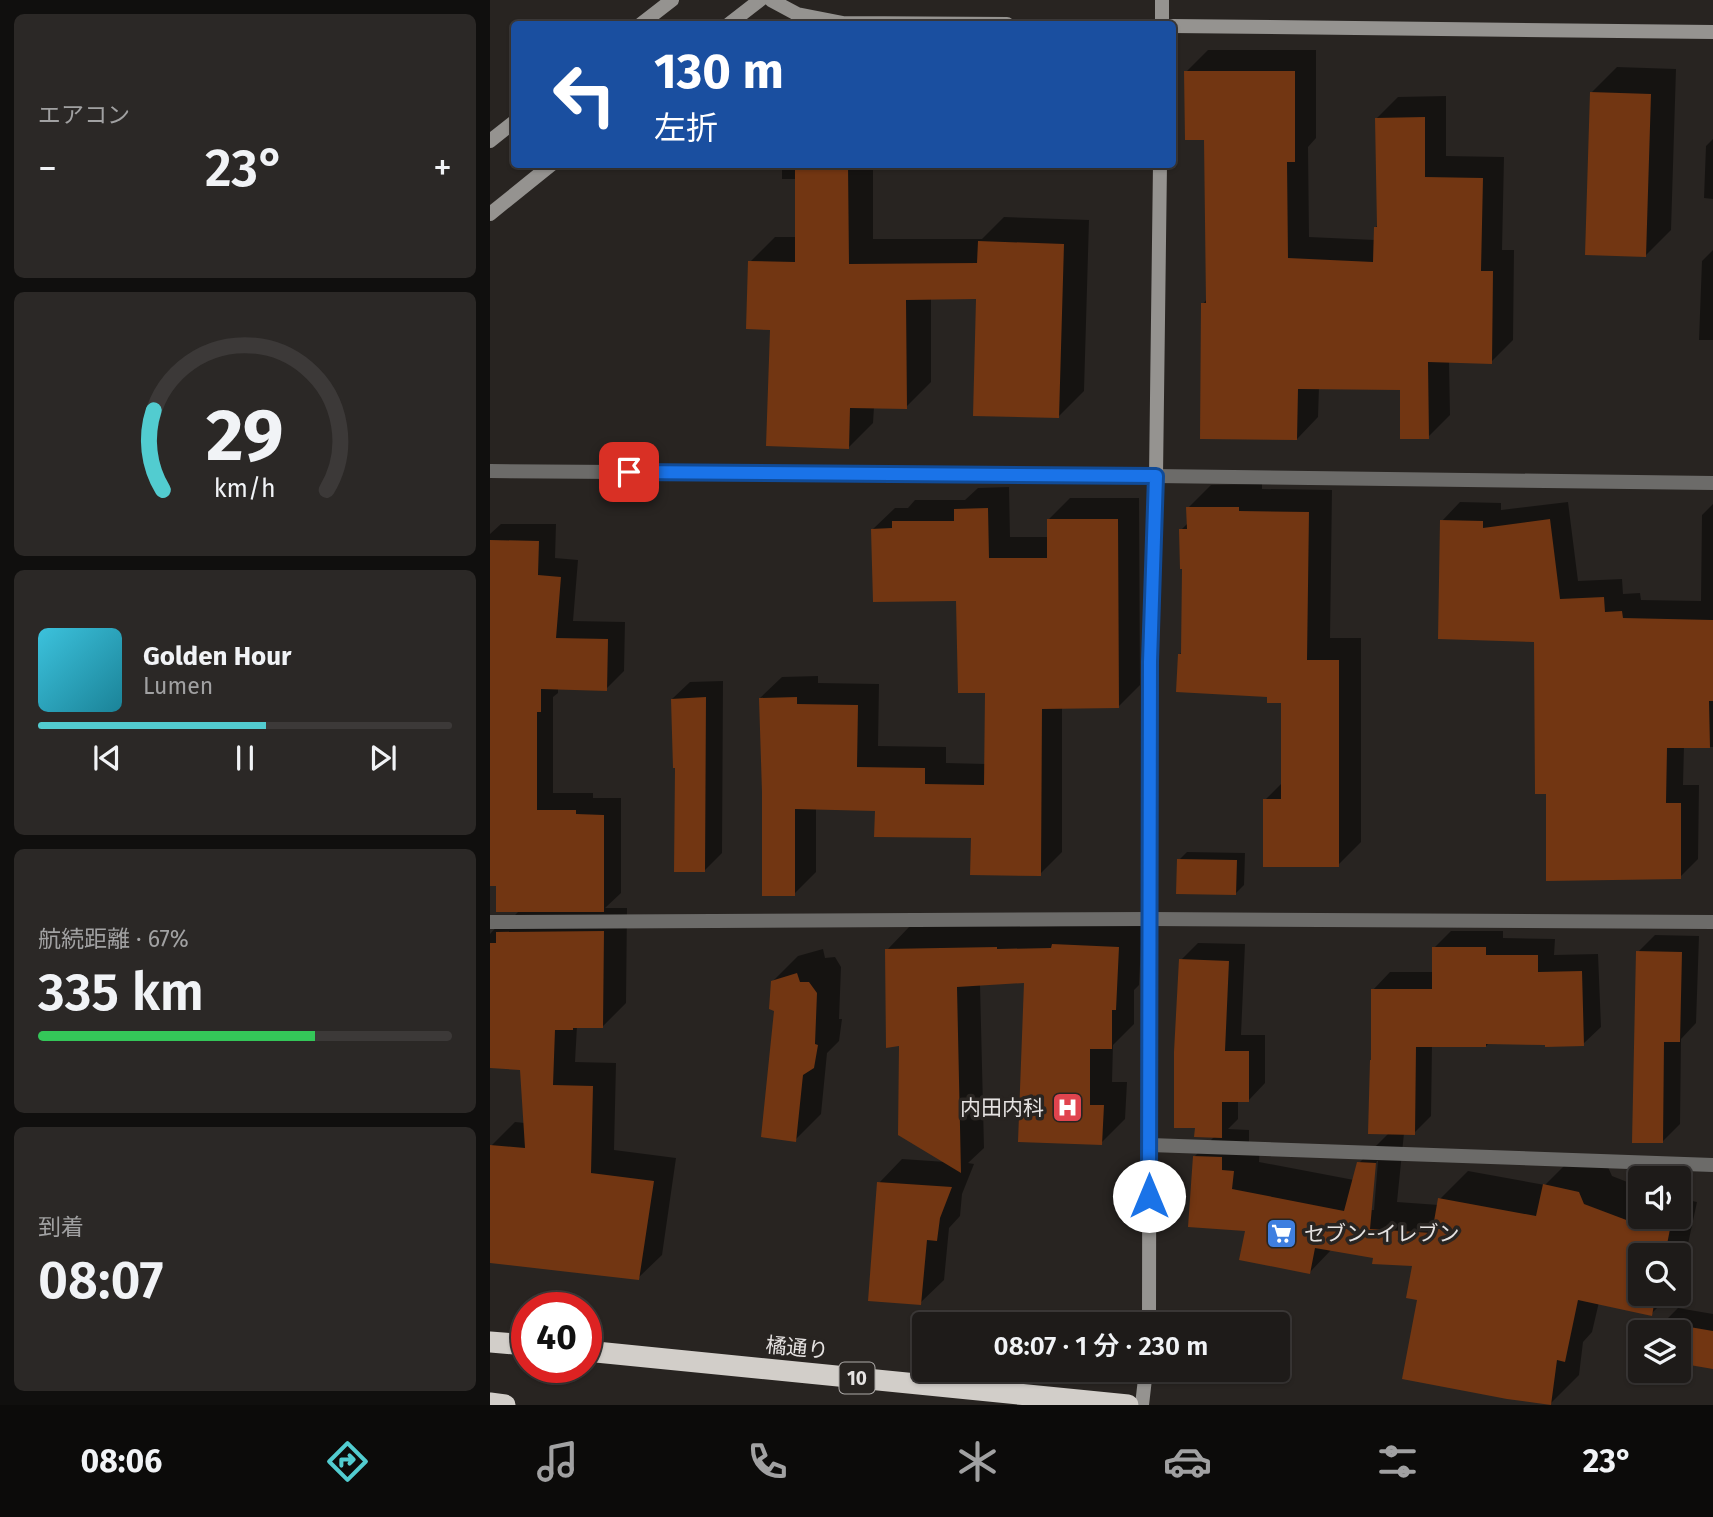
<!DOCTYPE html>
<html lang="ja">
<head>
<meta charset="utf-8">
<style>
  :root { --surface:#1e1b19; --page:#2b2826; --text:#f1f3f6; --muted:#a1a1a2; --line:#3c3938; --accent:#52ccd0 }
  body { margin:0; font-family:"Fira Sans","Noto Sans JP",sans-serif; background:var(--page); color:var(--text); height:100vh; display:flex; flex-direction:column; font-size:26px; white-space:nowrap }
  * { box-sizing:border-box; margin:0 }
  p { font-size:23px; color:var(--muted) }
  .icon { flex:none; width:38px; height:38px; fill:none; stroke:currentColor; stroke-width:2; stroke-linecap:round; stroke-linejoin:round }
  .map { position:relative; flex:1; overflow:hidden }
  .sheet { display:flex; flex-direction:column; gap:14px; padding:14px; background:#100f0e; width:490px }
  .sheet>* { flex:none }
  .top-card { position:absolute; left:21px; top:21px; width:665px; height:147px; border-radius:7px; box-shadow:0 2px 5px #0004,0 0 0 2px var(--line); background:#1a4fa0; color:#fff; overflow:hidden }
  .tools { position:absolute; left:1138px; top:1166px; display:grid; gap:14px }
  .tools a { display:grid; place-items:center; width:63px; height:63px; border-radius:7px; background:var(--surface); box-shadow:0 2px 5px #0004,0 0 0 2px var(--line); font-size:35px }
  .speed { position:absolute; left:21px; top:1292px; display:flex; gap:14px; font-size:35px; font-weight:700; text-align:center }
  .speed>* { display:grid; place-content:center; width:91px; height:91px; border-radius:50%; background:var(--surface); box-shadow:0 2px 5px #0004,0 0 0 2px var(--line); line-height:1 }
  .speed .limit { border:10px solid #d22; background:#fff; color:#111 }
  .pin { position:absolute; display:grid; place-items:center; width:60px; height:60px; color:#fff; margin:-30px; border-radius:14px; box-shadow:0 4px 10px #0006 }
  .me { position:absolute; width:77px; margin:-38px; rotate:0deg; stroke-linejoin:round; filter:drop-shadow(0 0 5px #0008) }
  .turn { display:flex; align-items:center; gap:24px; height:147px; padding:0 28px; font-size:32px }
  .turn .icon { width:91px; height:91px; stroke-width:2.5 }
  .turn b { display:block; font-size:49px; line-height:60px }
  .big { font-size:52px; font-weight:600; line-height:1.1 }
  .sheet .widget { flex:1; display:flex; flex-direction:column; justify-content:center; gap:10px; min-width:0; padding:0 24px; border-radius:10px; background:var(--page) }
  .sheet .dial { align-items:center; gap:0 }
  .dial svg { height:182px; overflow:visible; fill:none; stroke:var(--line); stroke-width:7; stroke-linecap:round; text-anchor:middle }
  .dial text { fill:var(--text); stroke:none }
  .song { display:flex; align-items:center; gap:21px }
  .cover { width:84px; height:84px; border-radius:10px; background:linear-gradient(135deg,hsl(190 70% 55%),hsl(190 70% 35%)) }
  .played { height:7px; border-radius:4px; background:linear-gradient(90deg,var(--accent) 55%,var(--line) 55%) }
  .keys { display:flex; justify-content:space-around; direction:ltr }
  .heat { display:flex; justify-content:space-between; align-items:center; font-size:38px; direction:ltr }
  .charge { height:10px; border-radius:5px; background:linear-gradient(90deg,#34c759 67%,var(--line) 0) }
  .trip { position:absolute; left:422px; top:1312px; width:378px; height:70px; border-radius:7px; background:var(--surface); box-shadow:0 2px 5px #0004,0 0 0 2px var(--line); font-weight:600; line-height:70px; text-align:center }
  .dock { display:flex; height:112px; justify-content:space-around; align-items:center; background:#0c0b0a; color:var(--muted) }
  .dock .icon { width:49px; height:49px }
  .dock .active { color:var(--accent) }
  .dock b { font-size:32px; color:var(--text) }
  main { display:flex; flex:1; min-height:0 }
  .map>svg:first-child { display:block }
  .shadow { fill:#0007; fill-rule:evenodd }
  .building { fill:#723612 }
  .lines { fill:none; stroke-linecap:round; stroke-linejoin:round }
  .street { stroke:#6c6b69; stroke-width:14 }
  .secondary { stroke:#959390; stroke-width:14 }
  .highway { stroke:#d2cec9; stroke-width:21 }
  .route-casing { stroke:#114b97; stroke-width:18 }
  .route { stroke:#1a73e8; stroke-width:12 }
  .labels { text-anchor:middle; stroke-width:7; stroke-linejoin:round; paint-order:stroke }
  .shield { fill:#282421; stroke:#adaaa8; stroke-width:2 }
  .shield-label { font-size:19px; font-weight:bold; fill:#e6e3e2 }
  .poi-label { font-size:21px; fill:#e6e3e2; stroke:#282421; text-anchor:end }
  .street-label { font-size:21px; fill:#e6e3e2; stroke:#282421 }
</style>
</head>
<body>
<main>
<section class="sheet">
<div class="widget"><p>エアコン</p>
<div class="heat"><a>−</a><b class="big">23°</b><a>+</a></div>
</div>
<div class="widget dial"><svg viewBox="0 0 100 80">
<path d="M14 69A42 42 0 1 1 86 69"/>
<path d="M14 69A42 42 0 0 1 10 34" stroke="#52ccd0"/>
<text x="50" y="56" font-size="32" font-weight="700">29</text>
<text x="50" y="72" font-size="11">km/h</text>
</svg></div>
<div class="widget">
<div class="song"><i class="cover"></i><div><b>Golden Hour</b><p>Lumen</p></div></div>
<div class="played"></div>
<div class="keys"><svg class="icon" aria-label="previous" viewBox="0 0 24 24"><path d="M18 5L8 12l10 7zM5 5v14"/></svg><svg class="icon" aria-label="pause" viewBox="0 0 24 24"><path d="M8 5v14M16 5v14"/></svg><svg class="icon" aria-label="next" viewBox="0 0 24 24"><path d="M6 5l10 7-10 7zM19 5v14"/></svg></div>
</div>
<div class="widget"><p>航続距離 · 67%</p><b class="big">335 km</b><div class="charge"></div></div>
<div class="widget"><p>到着</p><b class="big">08:07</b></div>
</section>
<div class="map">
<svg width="1223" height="1405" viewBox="0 0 1223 1405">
  <rect width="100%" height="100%" fill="#282421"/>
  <path class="shadow" d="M718 50H826V138L818 147 819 237 885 240V228L889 224 887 118 908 97 956 96V156L1014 157 1012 250H1024L1023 340 1001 362 959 361 960 415 938 437 911 388 829 387 828 417 807 439 713 304 717 299 716 138 696 72Z
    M1127 67 1186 69 1181 230 1155 256 1102 92Z
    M1223 139V199L1214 198 1216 146Z
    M292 164H383V239H492L514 217 599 220 594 391 569 416 488 297 441 298V382L416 407H384L383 423 358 448 282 328 260 262 285 237H307V179H292Z
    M1223 250V340H1209L1212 261Z
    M772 484V489L842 490 840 638H871V842L848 865 775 800 792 783V702L689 655 692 652 694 567 691 530 699 522 698 508 721 485Z
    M519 487 520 537H559L558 520 580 498H649L650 685 628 707H572V852L550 874 483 837 386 809 326 808V872L304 894 274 792 270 698 292 677 328 676V683L389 684 388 746 456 747V763L496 764 497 691 468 599 383 529 405 508H418L425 500H475L488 488Z
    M970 502 1011 503V510L1078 502 1088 581 1132 579 1133 594 1150 593 1151 600 1211 601 1212 515 1223 504V747L1194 746 1193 785H1209L1208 859 1190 877 1057 792 1046 640 952 521Z
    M11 524H66L65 558 88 560 83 621 135 622 134 671 116 689 68 688V693L63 697V793H103V798H131V893L115 908H137L136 1003 112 1027 87 1026 85 1062 126 1063 124 1150 186 1158 172 1255 148 1278 0 1262 1 1146 25 1122 35 1123 32 1068 0 1066V934L13 920H20L30 910 8 884H0V534Z
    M233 681 232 853 215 870 187 766 182 699 200 682Z
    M697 852 755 853 754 885 746 893 689 860Z
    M530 924V927L652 924 649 985 644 990V1024L623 1045 622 1082H637L635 1119 611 1143 535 981 490 984 494 1148 478 1163 484 1164 472 1194 470 1216 459 1228 454 1280 430 1303 389 1183 412 1159 456 1162 411 1044 397 950 420 926Z
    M961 931H1013V938L1065 939 1064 955 1108 954 1111 1027 1093 1044 999 1043 996 1046 942 1045 941 1116 924 1133H914L907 1202 949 1205 950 1199 978 1171 1055 1185 1083 1157 1117 1165 1122 1176 1150 1187V1216H1188V1198L1207 1202 1189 1286 1188 1255H1150V1293H1182L1161 1314 1109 1302 1102 1332 1093 1342 1089 1375 1061 1403 924 1265 842 1249 820 1272 757 1229 704 1157 725 1136 691 960 708 943 755 944 751 1035H775V1083L758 1101 748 1100V1119L738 1129 759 1130V1143L770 1144 769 1162 864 1180 869 1163 899 1133 883 990 900 972H944V948ZM887 1161H888L884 1210H880L884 1169Z
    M1165 935 1209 936 1206 1023 1191 1039 1190 1124 1173 1141 1148 952Z
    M333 949 335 958 345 957 351 967 349 1019H352L349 1041 337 1053 331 1114 305 1140 282 982 308 956Z
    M1188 1308 1223 1314V1367L1188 1332H1172L1173 1323Z"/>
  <path class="building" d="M694 71H805V162H797L798 258 883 262 884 227H887L885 118 935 117V177L993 178 991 271H1003L1002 364 938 362 939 439H910V390L808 389 807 440 710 439 711 303H716L714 140H695Z
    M1100 92 1161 94 1156 257 1095 255Z
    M305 164H358L359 264 487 263 488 241 574 244 569 418 483 416 486 299 416 300 417 409 360 408 359 449 276 446 280 330 256 329 258 261 305 262Z
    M696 507H749V511L819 512 817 660H849V867H773V799H791V703H777V697L686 692 688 654H691L692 569H690L689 529H697Z
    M498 508 499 558H557V519H628L629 708 552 709 551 876 480 875 481 838 384 837 385 811 305 809V896H272V792L269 698 307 697V704L368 705 367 767 435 768V784L494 785 495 693H468L466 601 383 602 381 529 402 528V521H464V509Z
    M1060 519 1070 599 1114 597 1115 612 1132 611 1133 618 1223 620V701H1219L1220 748H1177L1176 803H1191V879L1056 881V794H1045L1044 642 948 639 950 520 993 521V528Z
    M0 540 49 541 48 575 71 577 66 638 118 639 117 691 51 689V712H47V810H86V814L114 815V912H6V886H0Z
    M216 697 215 872H184L185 768H183L181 699Z
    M687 859 747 860 746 895 686 894Z
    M114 931 113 1028H83V1030H65L63 1085 103 1086 101 1173 164 1181 149 1280 0 1263V1145L35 1148 30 1070 0 1068V943H6V932Z
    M562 944 629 947 626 1010H622V1049H600V1105H614L612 1145 528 1142 534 983 467 987 471 1173 408 1135 409 1046 396 1048 395 949 507 947V949L561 948Z
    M942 947H996V955H1048V972L1092 971 1094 1046 1055 1047V1045L996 1044V1047H926L925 1135 878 1134 880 1060H881V989H942Z
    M1146 951 1192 952 1190 1042H1174L1173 1143H1142Z
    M689 959 739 961 735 1051H759V1102H732V1138L704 1137 705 1128H684V1052Z
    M307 973 310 982H319L327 993 325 1044 328 1045 324 1068 313 1075 306 1142 271 1137 284 1011 279 1009 281 981Z
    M703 1156 732 1157V1170L744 1171 742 1189 854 1211 867 1162 886 1163 880 1229 942 1233 948 1198 1046 1216 1053 1184 1089 1192 1094 1204 1139 1221 1180 1229 1175 1255H1150V1293H1166L1162 1316 1088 1300 1075 1362 1067 1360 1061 1405 1017 1399 912 1379 927 1300 916 1298 922 1266 882 1264 883 1258 825 1248 820 1274 749 1260 755 1231 698 1227Z
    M387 1182 462 1187 450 1218 447 1241 437 1240 431 1305 378 1301Z
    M1188 1325 1223 1331V1369L1188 1363Z"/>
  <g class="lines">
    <path class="street" d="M0 471 666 476 1223 483
      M0 922 660 919 1223 922
      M660 1145 1223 1165"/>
    <path class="secondary" d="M281 0 307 14 353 23 517 24
      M672 0V24
      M151 24 182 0
      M239 24 270 0
      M682 26 1223 32
      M0 141 24 122
      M0 214 62 164
      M659 1325 660 662 666 476 670 164
      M652 1405 656 1370"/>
    <path class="highway" d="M0 1342 37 1345
      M96 1351 638 1405
      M0 1403 15 1405"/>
  </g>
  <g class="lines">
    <defs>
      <path id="route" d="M139 472 666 476 660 662 659 1196"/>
    </defs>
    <use href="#route" class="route-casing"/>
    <use href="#route" class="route"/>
  </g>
  <defs>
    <symbol id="hospital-square" viewBox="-11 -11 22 22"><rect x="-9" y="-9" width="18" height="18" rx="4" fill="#e0444e" stroke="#282421"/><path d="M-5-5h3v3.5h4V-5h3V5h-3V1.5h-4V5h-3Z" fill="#fff"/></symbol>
    <symbol id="supermarket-square" viewBox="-11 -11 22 22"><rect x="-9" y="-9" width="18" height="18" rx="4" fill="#3f7fe0" stroke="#282421"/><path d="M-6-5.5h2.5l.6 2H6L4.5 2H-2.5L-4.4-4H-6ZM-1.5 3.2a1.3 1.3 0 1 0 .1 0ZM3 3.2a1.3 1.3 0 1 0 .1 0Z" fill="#fff"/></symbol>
  </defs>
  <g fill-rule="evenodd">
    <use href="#hospital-square" x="560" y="1090" width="35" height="35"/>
    <use href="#supermarket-square" x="774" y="1216" width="35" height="35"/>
  </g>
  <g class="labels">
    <rect class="shield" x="349.5" y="1362.5" width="35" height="31" rx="5"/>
    <g class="shield-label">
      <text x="367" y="1385">10</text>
    </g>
    <g class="poi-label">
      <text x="554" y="1115">内田内科</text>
      <text x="814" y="1241" text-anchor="start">セブン-イレブン</text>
    </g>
    <g class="street-label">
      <text transform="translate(307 1348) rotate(6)" y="7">橘通り</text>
    </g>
  </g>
</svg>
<div class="tools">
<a><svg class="icon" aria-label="sound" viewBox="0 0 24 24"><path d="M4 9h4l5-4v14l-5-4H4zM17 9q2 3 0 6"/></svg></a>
<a><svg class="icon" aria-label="search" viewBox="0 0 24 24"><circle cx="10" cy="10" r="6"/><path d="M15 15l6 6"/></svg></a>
<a><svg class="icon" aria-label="layers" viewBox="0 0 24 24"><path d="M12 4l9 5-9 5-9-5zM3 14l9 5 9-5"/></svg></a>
</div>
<div class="speed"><div class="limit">40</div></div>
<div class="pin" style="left:139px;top:472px;background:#d93025"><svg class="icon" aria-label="arrive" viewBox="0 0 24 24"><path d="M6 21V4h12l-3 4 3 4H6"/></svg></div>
<svg class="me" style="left:659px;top:1196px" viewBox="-20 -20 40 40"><circle r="19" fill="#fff"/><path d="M0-13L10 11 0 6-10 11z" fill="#1a73e8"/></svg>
<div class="trip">08:07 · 1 分 · 230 m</div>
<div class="top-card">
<div class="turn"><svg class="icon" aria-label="left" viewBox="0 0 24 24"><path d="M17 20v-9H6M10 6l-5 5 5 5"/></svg><div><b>130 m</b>左折</div></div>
</div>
</div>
</main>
<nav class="dock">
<b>08:06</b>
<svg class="icon active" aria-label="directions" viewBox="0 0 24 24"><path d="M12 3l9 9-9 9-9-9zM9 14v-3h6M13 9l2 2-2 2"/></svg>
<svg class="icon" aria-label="music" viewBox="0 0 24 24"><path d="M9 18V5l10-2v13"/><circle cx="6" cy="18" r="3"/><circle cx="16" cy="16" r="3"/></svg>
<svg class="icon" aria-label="phone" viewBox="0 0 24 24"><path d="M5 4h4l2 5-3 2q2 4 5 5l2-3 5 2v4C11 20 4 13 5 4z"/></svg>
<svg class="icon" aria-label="climate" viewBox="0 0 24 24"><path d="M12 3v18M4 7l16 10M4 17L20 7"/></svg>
<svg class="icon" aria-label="car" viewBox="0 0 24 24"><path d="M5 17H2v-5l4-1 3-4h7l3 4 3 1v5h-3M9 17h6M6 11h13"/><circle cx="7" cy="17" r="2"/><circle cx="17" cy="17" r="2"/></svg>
<svg class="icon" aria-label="filters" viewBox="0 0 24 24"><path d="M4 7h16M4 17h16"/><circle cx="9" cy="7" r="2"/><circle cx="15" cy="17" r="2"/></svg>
<b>23°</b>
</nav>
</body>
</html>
